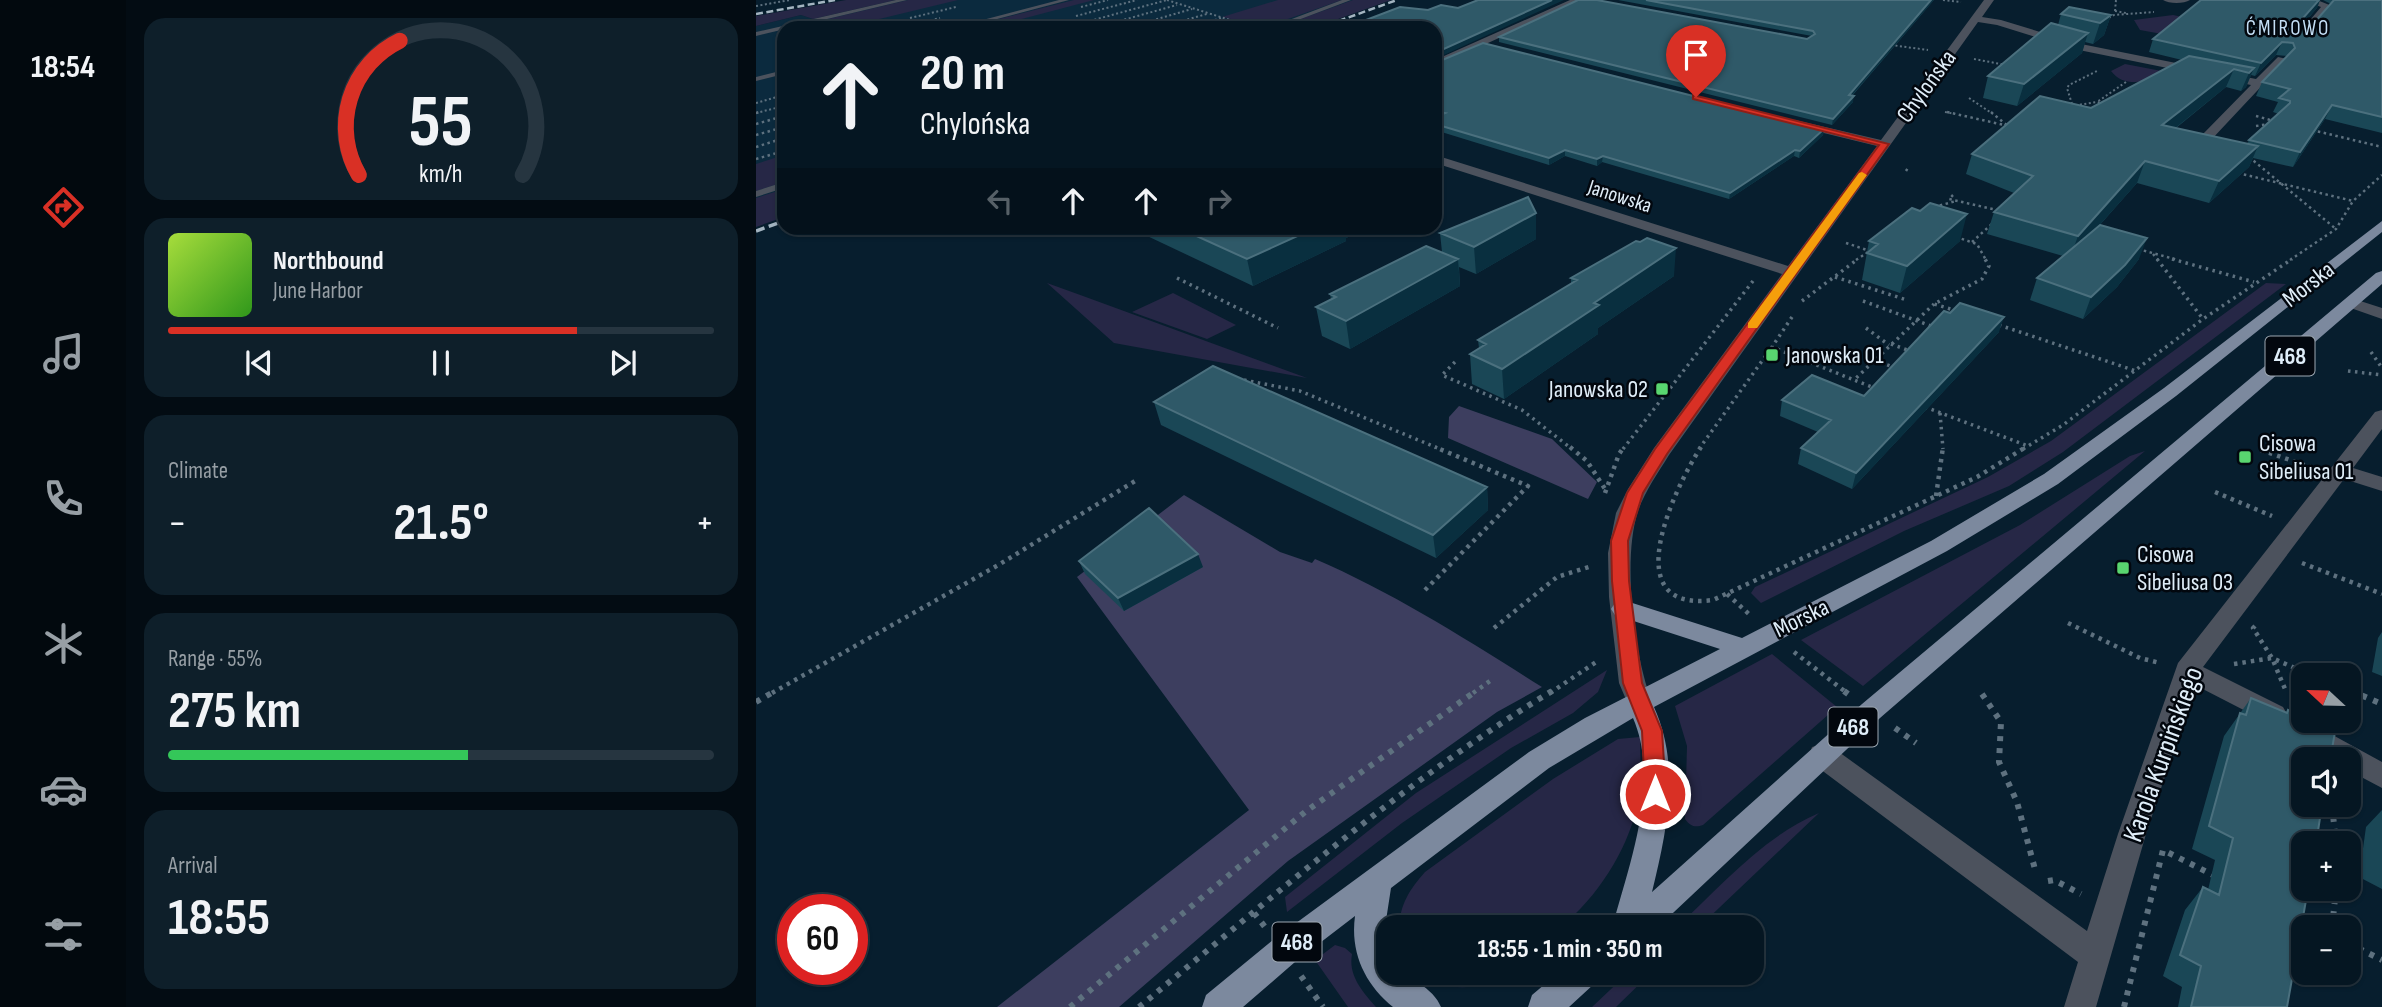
<!DOCTYPE html>
<html lang="en">
<head>
<meta charset="utf-8">
<style>
  :root { --surface:#051622; --page:#0e1f2a; --text:#f1f3f6; --muted:#979fa5; --line:#263540; --accent:#d93025 }
  body { margin:0; font-family:"Sofia Sans Condensed",sans-serif; background:var(--page); color:var(--text); height:100vh; display:flex; flex-direction:column; font-size:26px; white-space:nowrap }
  * { box-sizing:border-box; margin:0 }
  p { font-size:23px; color:var(--muted) }
  .icon { flex:none; width:38px; height:38px; fill:none; stroke:currentColor; stroke-width:2; stroke-linecap:round; stroke-linejoin:round }
  .map { position:relative; flex:1; overflow:hidden }
  .details { display:flex; flex-direction:column; gap:18px; padding:18px; background:#030c13; width:630px }
  .details>* { flex:none }
  .top-card { position:absolute; left:21px; top:21px; width:665px; height:214px; border-radius:21px; box-shadow:0 2px 5px #0004,0 0 0 2px var(--line); background:#051622; color:var(--text); overflow:hidden }
  .needle { width:46px; rotate:292deg }
  .fabs { position:absolute; left:1535px; top:663px; display:grid; gap:14px }
  .fabs a { display:grid; place-items:center; width:70px; height:70px; border-radius:14px; background:var(--surface); box-shadow:0 2px 5px #0004,0 0 0 2px var(--line); font-size:35px }
  .speed { position:absolute; left:21px; top:894px; display:flex; gap:14px; font-size:35px; font-weight:700; text-align:center }
  .speed>* { display:grid; place-content:center; width:91px; height:91px; border-radius:50%; background:var(--surface); box-shadow:0 2px 5px #0004,0 0 0 2px var(--line); line-height:1 }
  .speed .limit { border:10px solid #d22; background:#fff; color:#111 }
  .pin { position:absolute; display:grid; place-items:center; width:60px; height:60px; color:#fff; margin:-72px -30px; border-radius:50% 50% 50% 0; rotate:-45deg; box-shadow:0 0 7px #0007 }
  .pin .icon { rotate:45deg }
  .me { position:absolute; width:77px; margin:-38px; rotate:0deg; stroke-linejoin:round; filter:drop-shadow(0 0 5px #0008) }
  .turn { display:flex; align-items:center; gap:24px; height:147px; padding:0 28px; font-size:32px }
  .turn .icon { width:91px; height:91px; stroke-width:2.5 }
  .turn b { display:block; font-size:49px; line-height:60px }
  .lanes { display:flex; align-items:center; height:66px; padding:0 28px; background:#0003; justify-content:center; gap:35px; direction:ltr }
  .lanes .off { opacity:.35 }
  .big { font-size:52px; font-weight:700; line-height:1.1 }
  .details .tile { flex:1; display:flex; flex-direction:column; justify-content:center; gap:10px; min-width:0; padding:0 24px; border-radius:21px; background:var(--page) }
  .details .dial { align-items:center; gap:0 }
  .dial svg { height:182px; overflow:visible; fill:none; stroke:var(--line); stroke-width:7; stroke-linecap:round; text-anchor:middle }
  .dial text { fill:var(--text); stroke:none }
  .song { display:flex; align-items:center; gap:21px }
  .cover { width:84px; height:84px; border-radius:10px; background:linear-gradient(135deg,hsl(80 70% 55%),hsl(110 70% 35%)) }
  .played { height:7px; border-radius:4px; background:linear-gradient(90deg,var(--accent) 75%,var(--line) 75%) }
  .keys { display:flex; justify-content:space-around; direction:ltr }
  .heat { display:flex; justify-content:space-between; align-items:center; font-size:38px; direction:ltr }
  .charge { height:10px; border-radius:5px; background:linear-gradient(90deg,#34c759 55%,var(--line) 0) }
  .trip { position:absolute; left:620px; top:915px; width:388px; height:70px; border-radius:21px; background:var(--surface); box-shadow:0 2px 5px #0004,0 0 0 2px var(--line); font-weight:700; line-height:70px; text-align:center }
  main { display:flex; flex:1; min-height:0 }
  .tab-bar { display:flex; flex-direction:column; width:126px; justify-content:space-around; align-items:center; background:#02090e; color:var(--muted) }
  .tab-bar .icon { width:49px; height:49px }
  .tab-bar .current { color:var(--accent) }
  .tab-bar b { font-size:32px; color:var(--text) }
  .map>svg:first-child { display:block }
  .built { fill:#0b2a3e }
  .green { fill:#262746 }
  .forest { fill:#3d3e5f }
  .lines { fill:none; stroke-linecap:round; stroke-linejoin:round }
  .path-far4 { stroke:#5e717f; stroke-width:2; stroke-dasharray:2 2.5; stroke-linecap:butt }
  .path-far3 { stroke:#5e717f; stroke-width:2.5; stroke-dasharray:2.5 3.5; stroke-linecap:butt }
  .path-far2 { stroke:#5e717f; stroke-width:3.5; stroke-dasharray:2.5 4.5; stroke-linecap:butt }
  .path-far1 { stroke:#5e717f; stroke-width:4.5; stroke-dasharray:3.5 5; stroke-linecap:butt }
  .path { stroke:#5e717f; stroke-width:6; stroke-dasharray:5 7; stroke-linecap:butt }
  .lane { fill:#4c525d; fill-rule:evenodd }
  .street { fill:#4c525d; fill-rule:evenodd }
  .primary { fill:#7c899e; fill-rule:evenodd }
  .rail-far1 { stroke:#a3b4c0; stroke-width:2.5; stroke-dasharray:7 3.5; stroke-linecap:butt }
  .rail { stroke:#a3b4c0; stroke-width:3.5; stroke-dasharray:9 4.5; stroke-linecap:butt }
  .wall { fill:#1a4756; fill-rule:evenodd }
  .shaded-wall { fill:#092f3f }
  .building { fill:#2f5968; stroke:#4b707e; stroke-width:2 }
  .route { fill:#d93025; stroke:#8d1f18; stroke-width:2 }
  .slow { fill:#f59e0b }
  .poi-dot { fill:#59d56f; stroke:#02070e; stroke-width:2.5 }
  .labels { text-anchor:middle; stroke-width:5; stroke-linejoin:round; paint-order:stroke }
  .far-neighbourhood-label { font-size:21px; letter-spacing:2px; fill:#c4dff6; stroke:#02070e }
  .far-street-label { font-size:21px; fill:#dfedf8; stroke:#02070e }
  .shield { fill:#02070e; stroke:#9da8b2; stroke-width:2 }
  .shield-label { font-size:23px; font-weight:bold; fill:#dfedf8 }
  .street-label { font-size:24px; fill:#dfedf8; stroke:#02070e }
  .poi-label { font-size:24px; fill:#dfedf8; stroke:#02070e; text-anchor:start }
  .near-street-label { font-size:28px; fill:#dfedf8; stroke:#02070e }
</style>
</head>
<body>
<main>
<nav class="tab-bar">
<b>18:54</b>
<svg class="icon current" aria-label="directions" viewBox="0 0 24 24"><path d="M12 3l9 9-9 9-9-9zM9 14v-3h6M13 9l2 2-2 2"/></svg>
<svg class="icon" aria-label="music" viewBox="0 0 24 24"><path d="M9 18V5l10-2v13"/><circle cx="6" cy="18" r="3"/><circle cx="16" cy="16" r="3"/></svg>
<svg class="icon" aria-label="phone" viewBox="0 0 24 24"><path d="M5 4h4l2 5-3 2q2 4 5 5l2-3 5 2v4C11 20 4 13 5 4z"/></svg>
<svg class="icon" aria-label="climate" viewBox="0 0 24 24"><path d="M12 3v18M4 7l16 10M4 17L20 7"/></svg>
<svg class="icon" aria-label="car" viewBox="0 0 24 24"><path d="M5 17H2v-5l4-1 3-4h7l3 4 3 1v5h-3M9 17h6M6 11h13"/><circle cx="7" cy="17" r="2"/><circle cx="17" cy="17" r="2"/></svg>
<svg class="icon" aria-label="filters" viewBox="0 0 24 24"><path d="M4 7h16M4 17h16"/><circle cx="9" cy="7" r="2"/><circle cx="15" cy="17" r="2"/></svg>
</nav>
<section class="details">
<div class="tile dial"><svg viewBox="0 0 100 80">
<path d="M14 69A42 42 0 1 1 86 69"/>
<path d="M14 69A42 42 0 0 1 32 10" stroke="#d93025"/>
<text x="50" y="56" font-size="32" font-weight="700">55</text>
<text x="50" y="72" font-size="11">km/h</text>
</svg></div>
<div class="tile">
<div class="song"><i class="cover"></i><div><b>Northbound</b><p>June Harbor</p></div></div>
<div class="played"></div>
<div class="keys"><svg class="icon" aria-label="previous" viewBox="0 0 24 24"><path d="M18 5L8 12l10 7zM5 5v14"/></svg><svg class="icon" aria-label="pause" viewBox="0 0 24 24"><path d="M8 5v14M16 5v14"/></svg><svg class="icon" aria-label="next" viewBox="0 0 24 24"><path d="M6 5l10 7-10 7zM19 5v14"/></svg></div>
</div>
<div class="tile"><p>Climate</p>
<div class="heat"><a>−</a><b class="big">21.5°</b><a>+</a></div>
</div>
<div class="tile"><p>Range · 55%</p><b class="big">275 km</b><div class="charge"></div></div>
<div class="tile"><p>Arrival</p><b class="big">18:55</b></div>
</section>
<div class="map">
<svg width="1626" height="1007" viewBox="0 0 1626 1007">
  <rect width="100%" height="100%" fill="#071e2e"/>
  <path class="built" d="M140 0H621L542 28H28V209L0 219V26L45 15 57 19Z"/>
  <path class="green" d="M90 0H140L57 19 45 15 0 26V16Z
    M152 0H202L86 28H34Z
    M318 0H338L232 28H207Z
    M522 0H586L509 27 466 17Z
    M597 0H635L557 28H520Z
    M1417 15 1446 21 1455 43 1384 30 1378 20Z
    M1369 64 1416 73C1397 79 1370 91 1355 71Z
    M28 155V182L0 191V164Z
    M28 189V217L0 227V198Z
    M291 283 327 296 551 378 358 343Z
    M1510 283 1530 284 1307 452 1253 486 1148 531 1005 603 995 593 999 587 1232 477 1295 441Z
    M417 293 480 325 451 339 376 312Z
    M1389 451 1107 686 1045 640 1264 525 1374 456Z
    M1016 654 1081 707 947 825C939 828 934 826 929 819L931 746 919 706Z
    M851 670 842 692 817 713 755 748 646 823 531 912 529 897 660 793Z
    M884 737C884 759 887 784 881 807 870 853 841 897 805 927L643 928C644 904 654 889 669 872L797 779 862 739Z
    M1063 813 943 927H921C965 886 1007 837 1063 813Z
    M579 945 589 948 596 954C592 976 607 992 620 1007H592L559 960Z
    M663 973H749C723 992 690 992 663 973Z
    M872 973H895L860 1007H836Z"/>
  <path class="forest" d="M703 406 796 439 841 482 832 499 692 438 693 417Z
    M428 495 524 552 556 563 559 559C638 593 713 641 786 687L741 712 532 861 363 1007H241L493 810 321 577Z"/>
  <g class="lines">
    <path class="path-far4" d="M411 0 496 27
      M1187 0 1205 2
      M0 6 34 0
      M325 7 352 0
      M1359 11 1370 13
      M1359 11 1360 0
      M320 16 381 0
      M154 18 200 7
      M1349 20 1358 15 1398 12
      M144 28 184 18
      M308 28 411 0
      M338 28 421 5
      M370 28 436 9
      M401 28 451 14
      M433 28 465 18
      M1135 45 1172 50
      M1218 59 1250 65
      M1213 98 1237 114
      M0 103 28 95
      M1316 104 1311 88 1313 85 1341 71
      M1348 104 1341 102 1370 82
      M1315 106 1341 102
      M1189 112 1199 114
      M0 113 28 106"/>
    <path class="path-far3" d="M1191 112 1248 125
      M1235 112 1253 127
      M0 113 3 112
      M1500 116 1518 121
      M0 124 28 116
      M1500 126 1513 124
      M1556 130 1626 147
      M0 135 28 127
      M0 147 28 138
      M1493 157 1580 229
      M0 159 28 151
      M1150 171 1153 166
      M1482 173 1597 201
      M1197 195 1193 199 1245 211
      M1178 207 1200 201
      M1200 237 1221 244 1230 260
      M1216 242 1238 222
      M1090 243 1114 251
      M1382 249 1422 260
      M1397 254 1402 260
      M1100 260 1115 250
      M1534 260 1580 229 1597 201 1626 175"/>
    <path class="path-far2" d="M1401 259 1447 319
      M1416 259 1498 282
      M1079 277 1151 300
      M421 278 522 328
      M1046 301 1102 259
      M1107 301 1178 327
      M1201 311 1178 304 1226 279 1233 266 1229 259
      M1036 317 1016 347 1098 380
      M1243 325 1380 371
      M1110 328 1133 345
      M1135 344 1157 352
      M1615 352 1626 368
      M1118 360 1140 368
      M699 362 686 375 766 410 816 449
      M1592 371 1626 375
      M488 380 544 391 684 449
      M1121 389 1098 380 1178 304
      M1169 407 1272 446
      M1184 413 1187 449
      M867 449 997 281
      M943 449 1016 347
      M1267 449 1307 425 1447 319 1536 259"/>
    <path class="path-far1" d="M814 447 831 461 849 489
      M945 447C919 487 858 613 957 600L1221 477 1270 447
      M1505 450 1557 468
      M1459 492 1516 516
      M849 493 863 454 868 447
      M1180 496 1187 447
      M1546 563 1626 594
      M669 590 772 486 679 447
      M971 594 994 615
      M1312 623 1384 658 1404 663
      M1499 626 1497 628 1516 658 1557 676
      M738 628 801 577 836 566
      M1038 652 1091 693
      M1478 664 1516 658 1529 689
      M1592 690 1599 693
      M16 693 244 564 379 481
      M717 693 734 681
      M794 693 843 660"/>
    <path class="path" d="M1088 691 1092 694
      M1595 691 1626 704
      M1226 694 1245 722 1243 762 1261 802 1280 873
      M0 702 19 691
      M1139 728 1160 743
      M1576 805 1580 844
      M1292 881 1298 880 1325 894
      M498 913 509 927
      M1542 918 1561 928
      M1576 928 1580 889
      M1592 943 1626 960
      M545 976 567 1007
      M314 1007 549 812 720 691
      M383 1007C517 897 648 781 796 691
      M1368 1007 1407 850 1459 876"/>
    <path class="lane" d="M140 0H151L0 36V32Z
      M303 0H313L207 28H196Z
      M586 0H595L521 28H512Z
      M28 70V74L0 81V77Z
      M28 182V188L0 197V191Z"/>
    <path class="street" d="M814 0H827L679 67V60Z
      M1228 0H1238L1226 17 1245 20 1320 43 1500 79 1522 57 1531 59 1455 140 1451 141 1445 137 1447 134 1495 85 1318 49 1241 25 1222 22 913 455C902 473 889 491 882 511 866 560 878 655 896 702L892 709 883 712 874 709 863 683 853 597 852 553 860 513 872 489 898 448 1026 274 679 163V155L1032 266 1121 146 1039 126V120L1125 140Z
      M1407 0H1434C1428 4 1413 4 1407 0Z
      M1547 0H1561L1576 6 1549 35 1544 32 1565 7Z
      M1595 298 1626 308V319L1589 306 1587 303 1589 300Z
      M1626 410V429L1597 468 1626 477V491L1588 479 1447 667 1527 707 1531 714 1527 721 1518 725 1509 721 1439 685 1390 834 1340 1007H1308L1322 962 1056 763 1053 755 1056 747 1066 744 1076 747 1331 931 1362 834 1422 663 1619 412Z
      M1553 722 1626 762V788L1592 770V760C1574 760 1549 751 1540 733L1544 725Z"/>
    <path class="primary" d="M1626 221V232L1420 396 1302 484 1191 551 898 707C925 767 911 830 896 892L1106 704 1620 273 1626 271V284L1124 718 901 928H856C873 864 905 783 877 718L793 768 635 888 629 927 632 973C651 973 678 989 685 1007H637C609 984 594 953 599 916L539 962 487 1007H446L450 995 517 940 773 752 829 718 964 649 859 615 855 609 859 603 867 600 986 638 1175 541 1288 474 1408 388Z
      M802 973H843L838 984 813 1007H772L776 995Z"/>
    <path class="rail-far1" d="M0 14 79 0
      M563 28 641 0"/>
    <path class="rail" d="M0 231 28 221"/>
  </g>
  <path class="wall" d="M862 0H1178L1096 96 1097 102 1076 125 743 42V37L1051 39 1056 36Z
    M1445 0H1564L1561 8 1549 22 1557 24 1575 4 1567 0H1626V133L1569 119 1537 167 1497 158 1493 167 1453 203 1381 183 1342 227 1383 259 1361 287 1327 319 1274 300 1281 278 1307 256 1231 234 1238 212 1258 193 1210 174 1216 154 1335 108 1426 60 1393 52 1397 39ZM1520 55 1531 56 1506 82 1500 96 1522 102 1517 112 1523 114 1493 140 1491 144 1420 128 1470 87 1485 91 1490 87 1495 75 1499 76Z
    M1305 14 1355 15 1348 35 1337 44 1329 42 1326 53 1261 106 1227 98 1232 76 1302 25Z
    M679 63 1068 129 1067 135 1043 158 1038 156 973 199 846 162 841 166 809 156 793 165 679 130Z
    M385 228H612L590 238V241L497 286 387 234Z
    M684 233 780 239 720 274 703 267 704 286 594 349 566 336 560 307 575 299 574 294 686 252Z
    M1113 241H1204L1144 293 1106 280Z
    M918 276 842 328V334L748 399 716 384 714 354 723 348 722 340 815 284V278Z
    M1194 313 1243 332 1096 489 1042 464 1045 448 1062 432 1024 416 1026 400 1108 396Z
    M398 402 731 487 732 510 680 558 405 425Z
    M323 561 447 567 368 611 329 574Z
    M1626 632V676L1616 672 1622 638Z
    M1495 698 1530 713 1532 710 1531 1007H1422L1426 987 1407 976 1429 910 1447 887 1452 890 1459 860 1436 849 1468 736Z
    M1626 810V889L1603 877 1610 827Z"/>
  <path class="shaded-wall" d="M796 0H808L679 59V53Z
    M1175 0H1178L1091 101 1093 95Z
    M1563 0H1564L1561 8 1542 30 1547 18Z
    M1355 15 1348 35 1337 44 1344 23Z
    M1332 33 1326 53 1261 106 1268 84Z
    M1526 42 1520 55 1499 76 1505 63Z
    M1498 68 1490 87 1485 91 1493 73Z
    M1478 69 1470 87 1398 145 1406 125Z
    M1098 96 1097 102 1076 125 1077 119Z
    M1576 105 1569 119 1537 167 1544 152Z
    M1068 129 1067 135 1043 158 1044 151Z
    M1502 146 1493 167 1453 203 1463 181Z
    M809 150V156L793 165V158Z
    M1039 150 1038 156 973 199 974 193Z
    M847 156 846 162 841 166V159Z
    M1389 161 1381 183 1314 258 1322 236Z
    M780 213V239L720 274 718 247Z
    M1211 214 1204 241 1144 293 1151 266Z
    M559 228H612L590 238V241L497 286 491 259Z
    M1391 238 1383 259 1361 287 1327 319 1335 297Z
    M920 248 918 276 842 328V334L748 399 746 369 838 303Z
    M702 259 704 286 594 349 590 321Z
    M1248 317 1243 332 1096 489 1100 473Z
    M731 487 732 510 680 558 677 535Z
    M442 554 447 567 368 611 362 598Z"/>
  <path class="building" d="M722 0H796L679 53V28H589L644 7 672 10 685 5 702 8Z
    M822 0H841L1051 39 1059 34 1057 31 890 0H1175L1093 95 1098 96 1077 119 743 37Z
    M1445 0H1563L1547 18 1548 22 1557 24 1578 0H1626V117L1576 105 1544 152 1493 140 1534 103V101L1523 98 1534 89 1506 82 1539 48 1537 43 1526 42 1505 63 1397 39Z
    M1313 7 1355 15 1344 23 1305 14Z
    M1295 23 1332 33 1268 84 1232 76Z
    M727 43 1068 129 1044 151 1039 150 974 193 847 156 841 159 809 150 793 158 679 124V117L689 113 679 111V63Z
    M1433 56 1498 68 1493 73 1478 69 1406 125 1502 146 1463 181 1389 161 1322 236 1238 212 1277 176 1216 154 1284 96 1335 108Z
    M772 197 780 213 718 247 684 233Z
    M1174 203 1211 214 1151 266 1111 253 1122 244 1113 241 1156 208 1164 211Z
    M1344 225 1391 238 1369 265 1335 297 1281 278Z
    M423 228H559L491 259Z
    M891 238 920 248 838 303 843 305 746 369 714 354 730 344 722 340 821 280 815 278 880 241 884 242Z
    M670 246 702 259 590 321 560 307 580 297 574 294Z
    M1204 303 1248 317 1100 473 1045 448 1075 420 1026 400 1056 375 1108 396 1188 311 1194 313Z
    M457 366 731 487 677 535 398 402Z
    M393 508 442 554 362 598 323 561Z
    M1495 698 1531 713 1532 710 1547 717V721H1556L1579 732 1574 760H1547V805H1566L1560 844H1547V889H1552L1531 1007H1435L1445 966 1424 955 1447 887 1463 895 1477 838 1453 826 1484 713 1490 715Z"/>
  <path class="route" d="M937 95 1133 144 911 454 887 493 872 541 873 581 886 683 906 731 910 794 907 800 899 803 892 800 889 794 886 731 867 683 856 581 855 541 871 493 899 449 1123 145 937 99Z"/>
  <path class="slow" d="M1106 172 1111 175 1001 328H992V323L1103 173Z"/>
  <g class="poi-dot">
    <rect x="1009" y="348" width="14" height="14" rx="3.5"/>
    <rect x="899" y="382" width="14" height="14" rx="3.5"/>
    <rect x="1482" y="450" width="14" height="14" rx="3.5"/>
    <rect x="1360" y="561" width="14" height="14" rx="3.5"/>
  </g>
  <g class="labels">
    <g class="far-neighbourhood-label">
      <text x="1532" y="35">ĆMIROWO</text>
    </g>
    <g class="far-street-label">
      <text transform="translate(864 196) rotate(18)" y="7">Janowska</text>
    </g>
    <g class="shield">
      <rect x="1509.5" y="336.5" width="49" height="39" rx="5"/>
      <rect x="1072.5" y="707.5" width="49" height="39" rx="5"/>
      <rect x="516.5" y="922.5" width="49" height="39" rx="5"/>
    </g>
    <g class="shield-label">
      <text x="1534" y="364">468</text>
      <text x="1097" y="735">468</text>
      <text x="541" y="950">468</text>
    </g>
    <g class="street-label">
      <text transform="translate(1170 86) rotate(-54)" y="8">Chylońska</text>
      <text transform="translate(1552 284) rotate(-38)" y="8">Morska</text>
      <text transform="translate(1045 618) rotate(-26)" y="8">Morska</text>
    </g>
    <g class="poi-label">
      <text x="1030" y="363">Janowska 01</text>
      <text x="892" y="397" text-anchor="end">Janowska 02</text>
      <text x="1503" y="451">Cisowa<tspan x="1503" dy="28">Sibeliusa 01</tspan></text>
      <text x="1381" y="562">Cisowa<tspan x="1381" dy="28">Sibeliusa 03</tspan></text>
    </g>
    <g class="near-street-label">
      <text transform="translate(1406 754) rotate(-70)" y="10">Karola Kurpińskiego</text>
    </g>
  </g>
</svg>
<div class="fabs">
<a><svg class="needle" viewBox="-14 -14 28 28"><path d="M0-13l5 13h-10z" fill="#e53935"/><path d="M0 13l5-13h-10z" fill="#979fa5"/></svg></a>
<a><svg class="icon" aria-label="sound" viewBox="0 0 24 24"><path d="M4 9h4l5-4v14l-5-4H4zM17 9q2 3 0 6"/></svg></a>
<a>+</a>
<a>−</a>
</div>
<div class="speed"><div class="limit">60</div></div>
<div class="pin" style="left:940px;top:97px;background:#d93025"><svg class="icon" aria-label="arrive" viewBox="0 0 24 24"><path d="M6 21V4h12l-3 4 3 4H6"/></svg></div>
<svg class="me" style="left:899px;top:794px" viewBox="-20 -20 40 40"><circle r="17" fill="#d93025" stroke="#fff" stroke-width="3"/><path d="M0-11L8 9 0 5-8 9z" fill="#fff"/></svg>
<div class="trip">18:55 · 1 min · 350 m</div>
<div class="top-card">
<div class="turn"><svg class="icon" aria-label="ahead" viewBox="0 0 24 24"><path d="M12 20V5M6 11l6-6 6 6"/></svg><div><b>20 m</b>Chylońska</div></div>
<div class="lanes"><svg class="icon off" aria-label="left" viewBox="0 0 24 24"><path d="M17 20v-9H6M10 6l-5 5 5 5"/></svg><svg class="icon" aria-label="ahead" viewBox="0 0 24 24"><path d="M12 20V5M6 11l6-6 6 6"/></svg><svg class="icon" aria-label="ahead" viewBox="0 0 24 24"><path d="M12 20V5M6 11l6-6 6 6"/></svg><svg class="icon off" aria-label="right" viewBox="0 0 24 24"><path d="M7 20v-9h11M14 6l5 5-5 5"/></svg></div>
</div>
</div>
</main>
</body>
</html>
